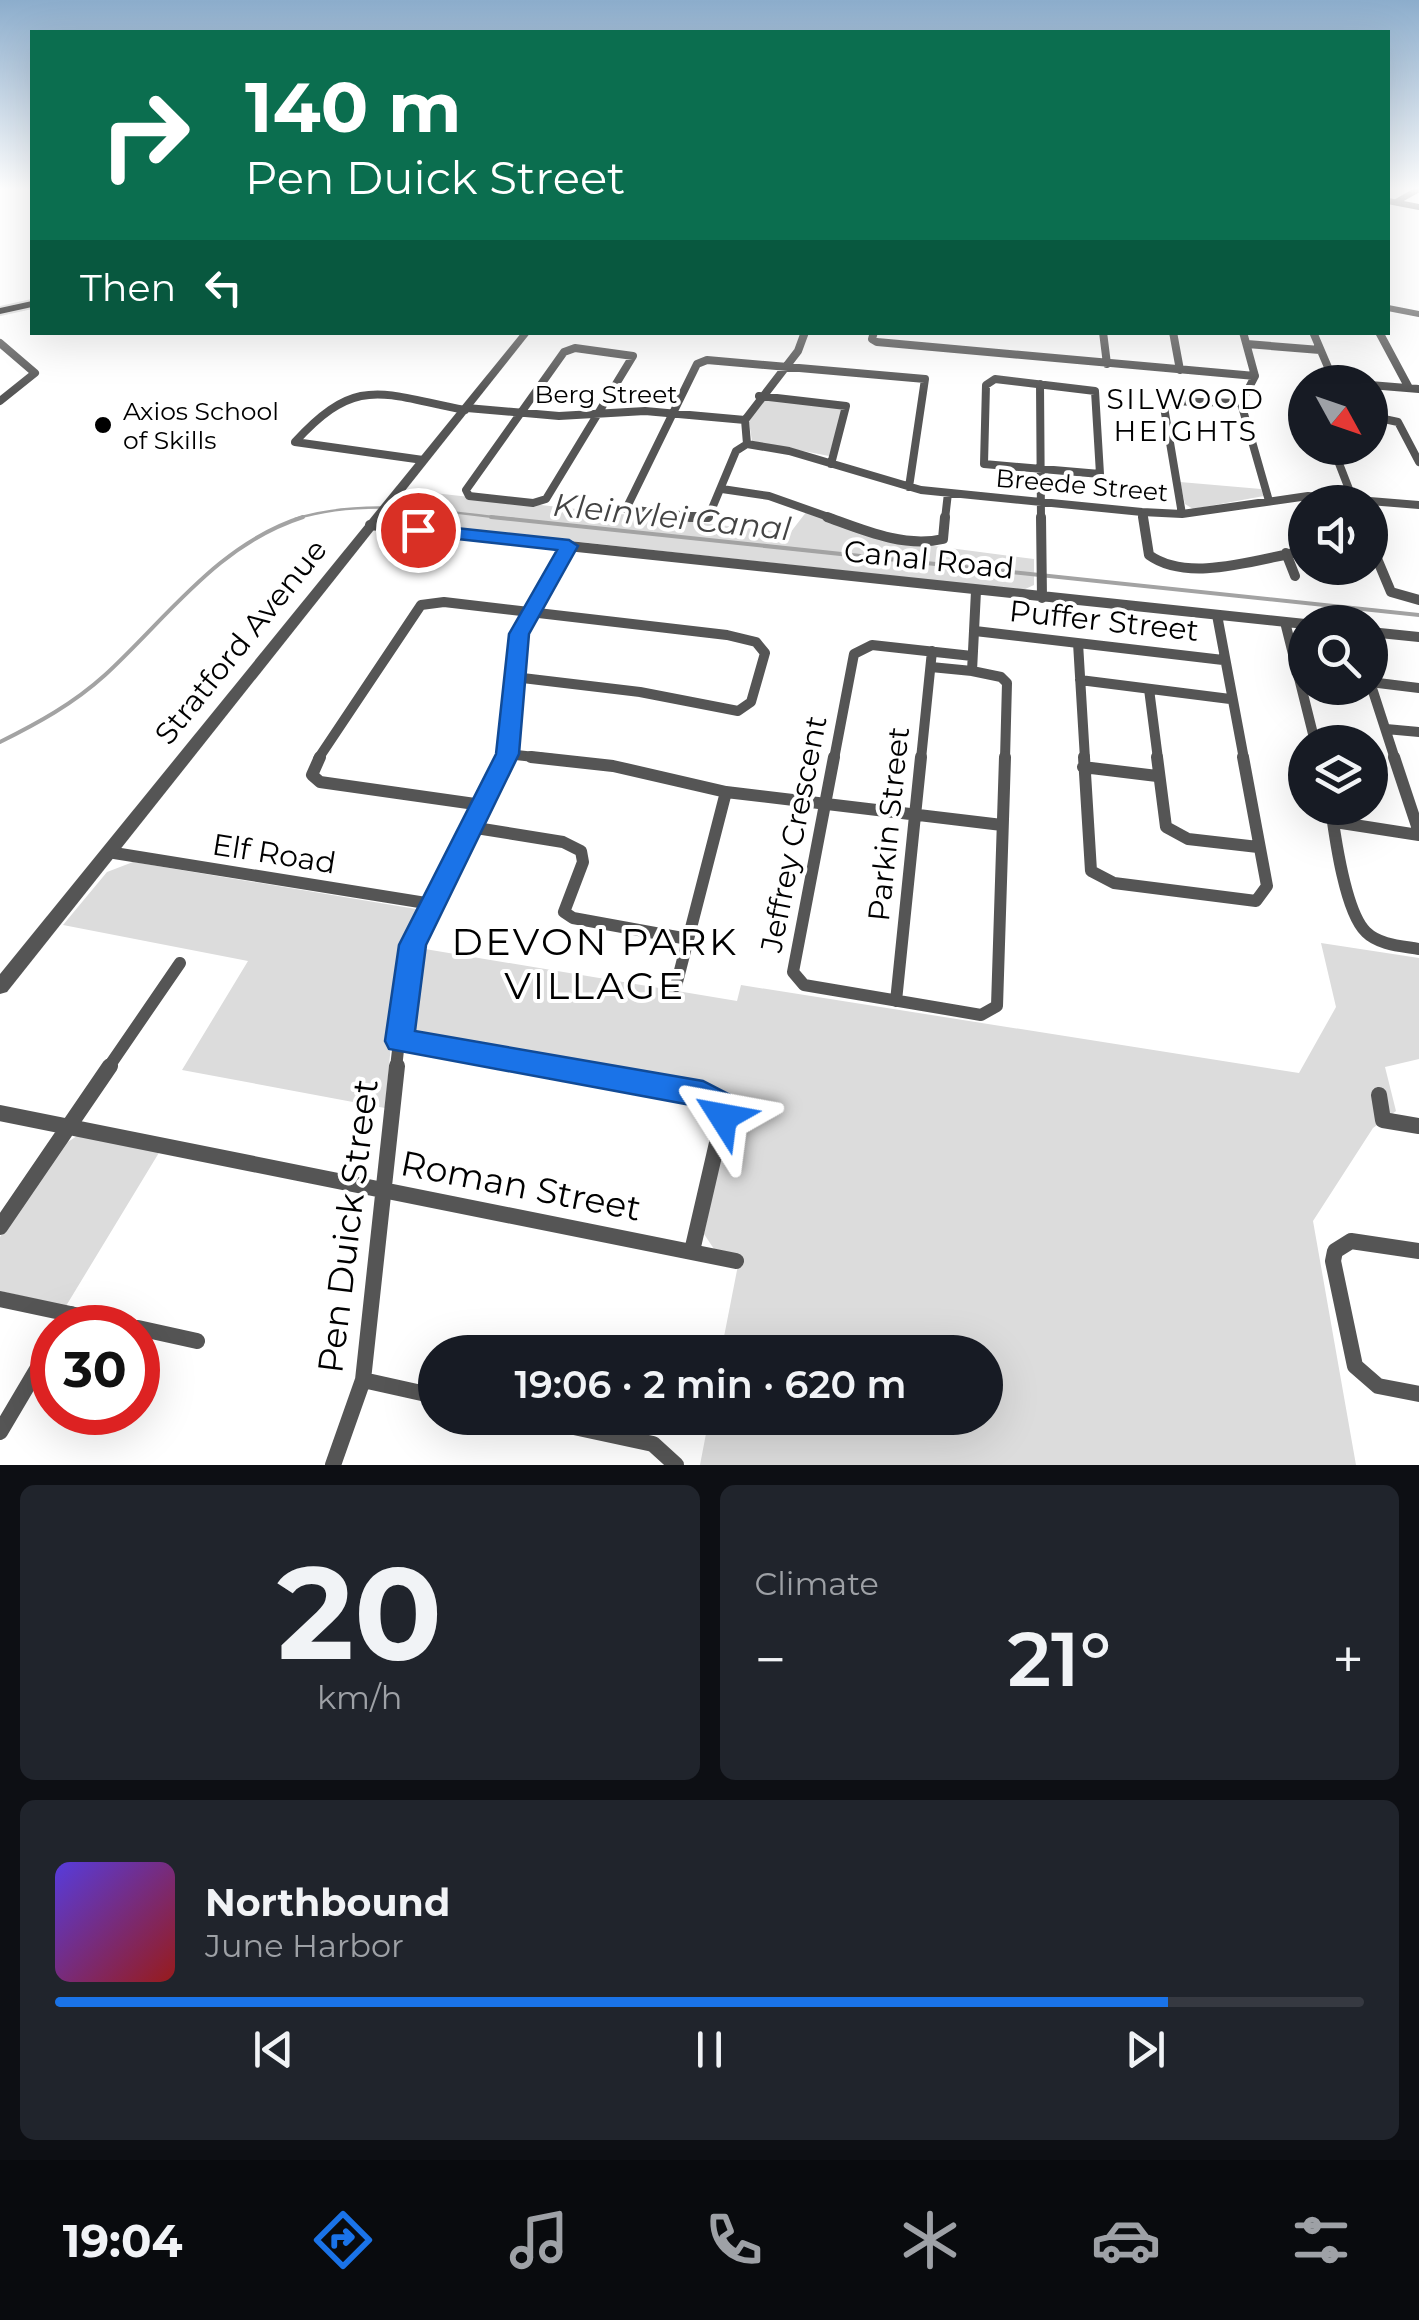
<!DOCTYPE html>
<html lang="en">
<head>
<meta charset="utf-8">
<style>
  :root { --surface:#171b24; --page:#20242c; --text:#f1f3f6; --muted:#9ea1a6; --line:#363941; --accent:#1a73e8 }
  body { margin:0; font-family:Montserrat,sans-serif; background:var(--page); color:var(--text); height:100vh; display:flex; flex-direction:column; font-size:38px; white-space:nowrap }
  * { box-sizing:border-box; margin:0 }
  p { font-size:32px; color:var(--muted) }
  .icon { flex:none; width:55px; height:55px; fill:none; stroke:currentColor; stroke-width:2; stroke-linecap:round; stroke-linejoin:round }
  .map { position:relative; height:1465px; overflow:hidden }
  .panel { display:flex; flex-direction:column; gap:20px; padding:20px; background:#0d0f14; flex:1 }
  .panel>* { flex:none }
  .banner { position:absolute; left:30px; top:30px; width:1360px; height:305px; border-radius:0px; box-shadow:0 10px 40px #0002; background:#0b6e4f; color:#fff; overflow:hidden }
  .needle { width:65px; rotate:130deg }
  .buttons { position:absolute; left:1288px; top:365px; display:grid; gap:20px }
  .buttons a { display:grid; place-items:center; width:100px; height:100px; border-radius:50%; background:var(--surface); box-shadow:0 10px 40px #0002; font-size:50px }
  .speed { position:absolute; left:30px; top:1305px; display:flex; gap:20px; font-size:50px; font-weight:700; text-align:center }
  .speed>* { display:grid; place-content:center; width:130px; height:130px; border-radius:50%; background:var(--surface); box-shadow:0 10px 40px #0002; line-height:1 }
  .speed .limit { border:15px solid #d22; background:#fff; color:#111 }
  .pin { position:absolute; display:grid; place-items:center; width:85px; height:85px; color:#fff; margin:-42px; border:5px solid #fff; border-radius:50%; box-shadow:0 2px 10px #0007 }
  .me { position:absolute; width:110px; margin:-55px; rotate:304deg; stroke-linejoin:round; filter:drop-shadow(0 0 8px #0008) }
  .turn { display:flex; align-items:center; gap:35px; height:210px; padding:0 50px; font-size:45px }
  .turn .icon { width:130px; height:130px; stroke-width:2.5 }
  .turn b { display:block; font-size:70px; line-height:85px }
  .then { display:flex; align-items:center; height:95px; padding:0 50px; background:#0003; gap:20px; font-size:38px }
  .big { font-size:75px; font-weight:600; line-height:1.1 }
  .panel .card { flex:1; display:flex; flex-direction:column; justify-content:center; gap:15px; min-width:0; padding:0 35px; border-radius:15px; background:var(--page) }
  .panel .dial { align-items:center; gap:0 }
  .dial b { font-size:130px; line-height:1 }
  .song { display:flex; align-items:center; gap:30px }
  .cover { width:120px; height:120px; border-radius:15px; background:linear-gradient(135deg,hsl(250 70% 55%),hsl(0 70% 35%)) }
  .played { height:10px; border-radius:5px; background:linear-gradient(90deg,var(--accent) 85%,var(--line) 85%) }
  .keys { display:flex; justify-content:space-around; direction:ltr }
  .heat { display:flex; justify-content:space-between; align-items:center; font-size:55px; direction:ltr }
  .panel .tiles { flex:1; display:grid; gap:20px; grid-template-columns:1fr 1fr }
  .card:last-child { grid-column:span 2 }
  .trip { position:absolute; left:418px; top:1335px; width:585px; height:100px; border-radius:50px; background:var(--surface); box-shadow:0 10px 40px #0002; font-weight:600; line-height:100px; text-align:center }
  .menu { display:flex; height:160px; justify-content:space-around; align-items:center; background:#090b0e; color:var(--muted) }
  .menu .icon { width:70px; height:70px }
  .menu .active { color:var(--accent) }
  .menu b { font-size:45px; color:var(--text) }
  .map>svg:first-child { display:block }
  .green { fill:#dcdcdc }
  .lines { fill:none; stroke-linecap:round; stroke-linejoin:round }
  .stream-far1 { stroke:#a3a3a3; stroke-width:2.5 }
  .stream { stroke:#a3a3a3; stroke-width:4 }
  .primary-casing { stroke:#dbdbdb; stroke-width:4 }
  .minor-far4 { stroke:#555; stroke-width:6 }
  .minor-far3 { stroke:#555; stroke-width:8 }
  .minor-far2 { stroke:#555; stroke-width:10 }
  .minor-far1 { stroke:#555; stroke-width:12 }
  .minor { stroke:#555; stroke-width:16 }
  .tertiary { fill:#555; fill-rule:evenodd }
  .primary { fill:#000; fill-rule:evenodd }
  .route { fill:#1a73e8; stroke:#114b97; stroke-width:2.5 }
  .poi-dot { fill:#000; stroke:#fff; stroke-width:4 }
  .labels { text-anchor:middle; stroke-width:8; stroke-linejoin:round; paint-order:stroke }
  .far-street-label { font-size:25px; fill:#000; stroke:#fff }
  .far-poi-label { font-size:25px; fill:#000; stroke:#fff; text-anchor:start }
  .far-neighbourhood-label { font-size:28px; letter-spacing:2.5px; fill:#000; stroke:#fff }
  .street-label { font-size:30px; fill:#000; stroke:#fff }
  .water-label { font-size:32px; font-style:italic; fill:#444; stroke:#fff }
  .near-street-label { font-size:35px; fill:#000; stroke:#fff }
  .near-neighbourhood-label { font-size:38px; letter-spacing:2.5px; fill:#000; stroke:#fff }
</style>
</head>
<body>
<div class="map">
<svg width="1419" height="1465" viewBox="0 0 1419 1465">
  <rect width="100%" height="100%" fill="#fff"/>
  <path class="green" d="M763 399 843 407 829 456 752 441 749 422Z
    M1180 482 1261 489 1264 496 1193 509 1185 504Z
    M407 490 790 533 807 511 896 541 1034 559V585L1023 590 387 521Z
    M133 862 416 909 418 916 398 971 385 1108 182 1070 248 961 63 925 107 872Z
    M1321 943 1419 958V1059L1385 1067 1396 1111 1373 1128 1313 1221 1356 1465H700L709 1418H985V1352H721L739 1260 714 1249 704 1234 728 1123 717 1094 699 1087 422 1039 409 1025 419 948 737 1001 741 985 1299 1073 1336 1007Z
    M77 1136 160 1151 66 1306 0 1291V1237L60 1147Z"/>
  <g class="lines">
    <path class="stream-far1" d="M295 519C366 497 442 512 514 519"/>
    <path class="stream" d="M491 517 1419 615
      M0 742C38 723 73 704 105 675 168 617 218 544 303 517"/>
    <defs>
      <path id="primary" d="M32 301V307L0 314V308Z"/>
    </defs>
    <use href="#primary" class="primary-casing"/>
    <path class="minor-far4" d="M1388 201 1419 207
      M1396 202 1419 189
      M1388 308 1419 314"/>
    <path class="minor-far3" d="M874 332 872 339 877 342 1255 376
      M1103 332 1107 364
      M1173 332 1180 370
      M1243 332 1255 376 1241 403 1269 501
      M1313 332 1333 379 1345 382
      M1379 332 1409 388
      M0 343 35 373 0 401
      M1247 344 1320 350
      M575 348 633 356 546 499 533 503 469 496 466 490 564 352Z
      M995 379 1095 391 1100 474 984 464 986 385Z
      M1040 384 1041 519
      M1370 385 1419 389
      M759 396 846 406 831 464
      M467 408 559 416 645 411 745 420
      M1370 416 1398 422 1419 462
      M747 444 789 451 921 490 1142 512 1182 514 1308 496 1419 505
      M747 444 736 451 708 518 626 509 697 364 707 360 925 379 909 487
      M747 444 745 420 798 351 805 332
      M1333 448 1354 502
      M423 460 295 442C358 373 383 395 465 410
      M722 489 769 496 834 519
      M1142 512 1143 519
      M1182 514 1163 401 1241 403
      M945 519 948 493"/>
    <path class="minor-far2" d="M689 517H708
      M827 517C863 530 904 548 943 539L945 517
      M1041 517 1042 598
      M1143 517 1149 555C1189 584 1260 558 1305 551
      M370 525 1305 624
      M1370 542 1391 592 1419 600
      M1286 553 1295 576
      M976 591 972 671 1001 677 1007 683 1005 759
      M1217 615 1244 759
      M1285 622 1315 742
      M975 631 1223 660
      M1370 632 1419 637
      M1078 643 1085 759
      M931 667 972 671
      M1080 680 1230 699
      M1370 682 1395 759
      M1370 682 1419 688
      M1149 689 1158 759
      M1386 729 1419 732
      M507 754 553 759
      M318 759 421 605 444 602 727 635 756 642 765 653 751 702 738 711 640 692 514 677
      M504 759 519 634 569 546
      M834 759 854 654 872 645 972 656
      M921 759 932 651"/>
    <path class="minor-far1" d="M320 757 312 775 320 782 482 805
      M531 757 613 766 726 792 1002 825
      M834 757 793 972 804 985 981 1015 997 1006 1005 757
      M1084 757 1091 871 1114 883 1256 901 1267 886 1243 757
      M1157 757 1166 827 1188 839 1258 847
      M1394 757 1419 832
      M1083 767 1157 776
      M1331 808C1335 837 1345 912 1366 932 1379 945 1402 946 1419 949
      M1335 822 1419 835
      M470 827 563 842 581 851 583 862 564 912 573 918 688 939
      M108 852 432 904
      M676 986 726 792
      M896 1001 921 757
      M400 1041 545 1068
      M108 1068 180 963
      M396 1068 408 960 506 757"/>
    <path class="minor" d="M531 1066 714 1100 723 1117 692 1251
      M1379 1095 1383 1120 1419 1126
      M0 1113 736 1261
      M0 1227 110 1066
      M1419 1251 1351 1241 1335 1251 1333 1261 1355 1366 1378 1386 1419 1394
      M0 1299 136 1328
      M62 1328 71 1314
      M138 1328 197 1341
      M363 1380 435 1396
      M532 1418 653 1444 676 1465
      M0 1432 52 1344
      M333 1465 363 1380 397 1066"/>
    <path class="tertiary" d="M522 332H531L7 992 0 994V974Z"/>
    <use href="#primary" class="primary"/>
  </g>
  <linearGradient id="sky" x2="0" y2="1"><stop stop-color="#8cadcc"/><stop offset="0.48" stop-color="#fff"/><stop offset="1" stop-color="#fff" stop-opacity="0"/></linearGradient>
  <rect width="1419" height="393" fill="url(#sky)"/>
  <path class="route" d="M418 524 569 540 578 546 529 634 519 754 426 945 415 1031 703 1081 730 1095 739 1117 734 1127 723 1131 712 1127 706 1113 696 1106 389 1049 385 1041 399 945 496 754 509 634 557 550 412 534 409 530Z"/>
  <circle class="poi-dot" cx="103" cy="425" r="10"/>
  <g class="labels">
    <g class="far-street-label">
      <text x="606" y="403">Berg Street</text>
      <text transform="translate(1082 485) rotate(5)" y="9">Breede Street</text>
    </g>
    <g class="far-poi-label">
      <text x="123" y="420">Axios School<tspan x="123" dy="29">of Skills</tspan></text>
    </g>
    <g class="far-neighbourhood-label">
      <text x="1186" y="409">SILWOOD<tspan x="1186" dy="32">HEIGHTS</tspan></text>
    </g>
    <g class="street-label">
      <text transform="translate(929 560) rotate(6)" y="10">Canal Road</text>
      <text transform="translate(1104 621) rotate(6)" y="10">Puffer Street</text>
      <text transform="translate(241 642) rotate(-51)" y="10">Stratford Avenue</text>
      <text transform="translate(889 824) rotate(-84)" y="10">Parkin Street</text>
      <text transform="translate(794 834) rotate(-79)" y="10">Jeffrey Crescent</text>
      <text transform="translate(274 854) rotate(9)" y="10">Elf Road</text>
    </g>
    <g class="water-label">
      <text transform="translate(672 517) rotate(6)" y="11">Kleinvlei Canal</text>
    </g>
    <g class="near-street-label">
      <text transform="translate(521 1186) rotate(11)" y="12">Roman Street</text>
      <text transform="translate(348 1226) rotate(-83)" y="12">Pen Duick Street</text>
    </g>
    <g class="near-neighbourhood-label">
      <text x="595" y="955">DEVON PARK<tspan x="595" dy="44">VILLAGE</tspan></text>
    </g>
  </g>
</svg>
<div class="buttons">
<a><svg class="needle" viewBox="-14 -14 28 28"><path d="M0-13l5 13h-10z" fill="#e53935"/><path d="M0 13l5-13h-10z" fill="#9ea1a6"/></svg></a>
<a><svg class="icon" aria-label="sound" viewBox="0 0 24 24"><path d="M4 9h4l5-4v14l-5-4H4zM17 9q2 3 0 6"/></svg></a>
<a><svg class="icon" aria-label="search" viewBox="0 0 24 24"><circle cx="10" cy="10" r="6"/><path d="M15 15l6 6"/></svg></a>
<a><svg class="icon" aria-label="layers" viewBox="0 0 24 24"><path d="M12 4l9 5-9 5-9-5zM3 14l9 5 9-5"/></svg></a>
</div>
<div class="speed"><div class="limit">30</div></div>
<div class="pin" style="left:418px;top:530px;background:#d93025"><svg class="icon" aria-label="arrive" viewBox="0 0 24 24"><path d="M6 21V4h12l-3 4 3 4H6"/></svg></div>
<svg class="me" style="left:723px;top:1117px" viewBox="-20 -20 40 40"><path d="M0-17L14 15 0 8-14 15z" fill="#1a73e8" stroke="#fff" stroke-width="4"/></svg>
<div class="trip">19:06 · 2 min · 620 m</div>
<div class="banner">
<div class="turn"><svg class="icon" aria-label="right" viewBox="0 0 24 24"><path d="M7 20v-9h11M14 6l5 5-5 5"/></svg><div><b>140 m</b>Pen Duick Street</div></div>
<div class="then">Then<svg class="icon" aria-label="left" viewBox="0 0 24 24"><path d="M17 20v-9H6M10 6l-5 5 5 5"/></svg></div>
</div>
</div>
<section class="panel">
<div class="tiles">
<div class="card dial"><b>20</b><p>km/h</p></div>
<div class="card"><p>Climate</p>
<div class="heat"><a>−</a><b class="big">21°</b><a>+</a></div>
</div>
<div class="card">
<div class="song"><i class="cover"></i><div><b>Northbound</b><p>June Harbor</p></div></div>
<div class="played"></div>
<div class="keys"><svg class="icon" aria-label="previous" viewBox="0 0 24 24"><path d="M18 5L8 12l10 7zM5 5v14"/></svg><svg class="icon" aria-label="pause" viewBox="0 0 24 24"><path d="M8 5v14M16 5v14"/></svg><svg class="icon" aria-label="next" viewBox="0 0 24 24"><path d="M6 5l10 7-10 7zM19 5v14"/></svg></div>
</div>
</div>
</section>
<nav class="menu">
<b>19:04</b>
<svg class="icon active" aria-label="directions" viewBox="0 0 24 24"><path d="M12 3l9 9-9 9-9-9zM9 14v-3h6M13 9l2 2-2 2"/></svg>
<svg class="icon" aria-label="music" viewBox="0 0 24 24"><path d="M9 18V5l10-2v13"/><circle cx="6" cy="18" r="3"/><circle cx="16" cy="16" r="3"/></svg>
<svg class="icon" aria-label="phone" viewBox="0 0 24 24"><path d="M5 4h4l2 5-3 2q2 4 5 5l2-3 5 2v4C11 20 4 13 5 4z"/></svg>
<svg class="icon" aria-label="climate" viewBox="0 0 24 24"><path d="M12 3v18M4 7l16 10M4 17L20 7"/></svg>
<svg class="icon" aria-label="car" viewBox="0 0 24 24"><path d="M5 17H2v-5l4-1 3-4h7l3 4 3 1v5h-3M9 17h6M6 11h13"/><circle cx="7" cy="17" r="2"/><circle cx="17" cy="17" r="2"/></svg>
<svg class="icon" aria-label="filters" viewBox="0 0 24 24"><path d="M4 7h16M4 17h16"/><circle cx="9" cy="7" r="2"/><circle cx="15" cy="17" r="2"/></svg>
</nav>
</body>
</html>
